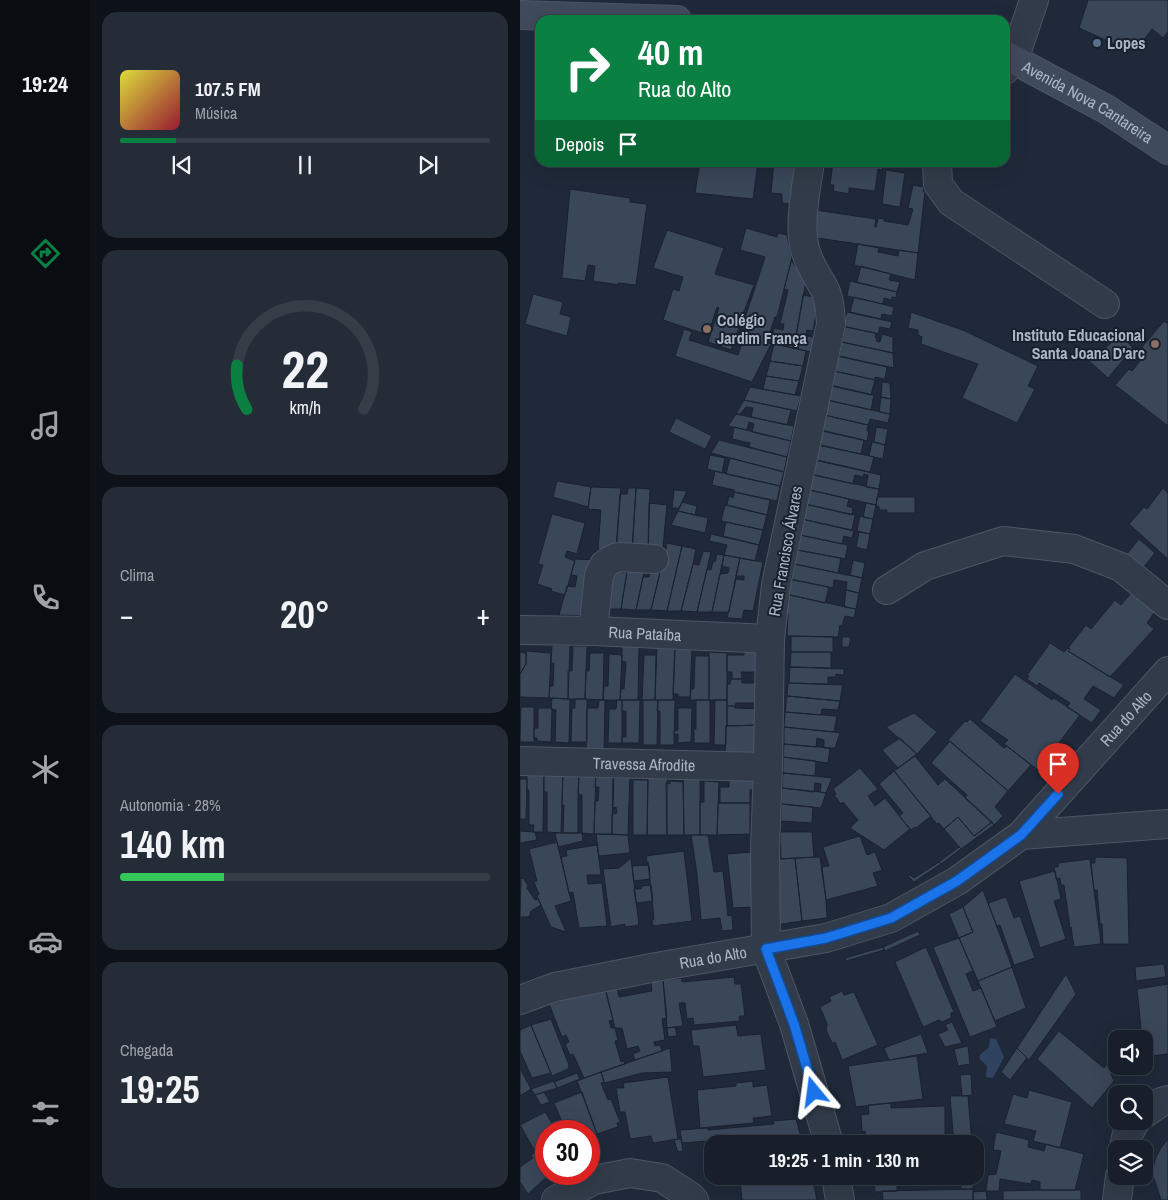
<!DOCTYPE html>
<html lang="pt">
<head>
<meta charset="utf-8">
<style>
  :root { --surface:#171f2b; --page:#242c37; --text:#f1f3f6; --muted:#9ea2a9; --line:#363d47; --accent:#0b8043 }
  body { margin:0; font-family:"Archivo Narrow",sans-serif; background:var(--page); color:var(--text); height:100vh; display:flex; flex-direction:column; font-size:19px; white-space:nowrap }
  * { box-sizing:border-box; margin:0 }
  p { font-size:16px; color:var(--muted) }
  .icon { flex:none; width:28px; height:28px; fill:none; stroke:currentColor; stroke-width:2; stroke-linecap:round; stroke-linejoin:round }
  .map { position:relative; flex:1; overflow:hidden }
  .sheet { display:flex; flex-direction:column; gap:12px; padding:12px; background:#0d1118; width:430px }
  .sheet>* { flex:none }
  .banner { position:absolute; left:15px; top:15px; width:475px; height:152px; border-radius:15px; box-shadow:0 5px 20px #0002,0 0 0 1px var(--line); background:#0b8043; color:#fff; overflow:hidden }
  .buttons { position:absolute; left:588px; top:1030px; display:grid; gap:10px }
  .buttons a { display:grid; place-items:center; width:45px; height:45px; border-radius:10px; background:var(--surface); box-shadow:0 5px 20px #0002,0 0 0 1px var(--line); font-size:25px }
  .speed { position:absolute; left:15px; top:1120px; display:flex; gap:10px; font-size:25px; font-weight:700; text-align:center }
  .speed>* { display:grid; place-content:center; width:65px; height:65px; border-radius:50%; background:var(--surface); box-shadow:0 5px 20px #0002,0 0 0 1px var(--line); line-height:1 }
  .speed .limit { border:8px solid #d22; background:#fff; color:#111 }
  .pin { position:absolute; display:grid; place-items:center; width:42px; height:42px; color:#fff; margin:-51px -21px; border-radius:50% 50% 50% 0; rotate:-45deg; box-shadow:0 0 5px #0007 }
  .pin .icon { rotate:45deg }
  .me { position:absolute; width:55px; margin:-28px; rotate:344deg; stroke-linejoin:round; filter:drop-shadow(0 0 4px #0008) }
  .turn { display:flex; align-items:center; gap:18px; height:105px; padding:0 20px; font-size:22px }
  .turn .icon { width:65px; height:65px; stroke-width:2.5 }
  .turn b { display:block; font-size:35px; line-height:42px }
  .then { display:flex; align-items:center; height:48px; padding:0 20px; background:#0003; gap:10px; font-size:19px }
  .big { font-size:38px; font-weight:800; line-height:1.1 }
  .sheet .card { flex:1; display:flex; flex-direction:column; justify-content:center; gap:8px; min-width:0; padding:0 18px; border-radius:15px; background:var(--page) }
  .sheet .dial { align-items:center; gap:0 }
  .dial svg { height:130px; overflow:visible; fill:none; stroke:var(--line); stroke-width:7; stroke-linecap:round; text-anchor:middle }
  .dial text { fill:var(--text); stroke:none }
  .song { display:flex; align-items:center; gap:15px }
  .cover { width:60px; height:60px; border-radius:8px; background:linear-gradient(135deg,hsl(60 70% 55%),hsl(350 70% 35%)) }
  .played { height:5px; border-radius:2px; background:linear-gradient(90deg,var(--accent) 15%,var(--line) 15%) }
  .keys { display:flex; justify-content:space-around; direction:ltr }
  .heat { display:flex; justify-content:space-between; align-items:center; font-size:28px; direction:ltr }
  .charge { height:8px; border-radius:4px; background:linear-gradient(90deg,#34c759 28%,var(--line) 0) }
  .trip { position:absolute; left:184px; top:1135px; width:280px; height:50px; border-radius:15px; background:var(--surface); box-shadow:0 5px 20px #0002,0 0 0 1px var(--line); font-weight:800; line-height:50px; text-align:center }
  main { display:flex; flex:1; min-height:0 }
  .tab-bar { display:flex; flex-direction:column; width:90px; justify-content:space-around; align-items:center; background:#090c11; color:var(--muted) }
  .tab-bar .icon { width:35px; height:35px }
  .tab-bar .on { color:var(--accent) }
  .tab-bar b { font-size:22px; color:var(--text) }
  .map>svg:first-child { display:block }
  .water { fill:#2f4260 }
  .building { fill:#3a4759; stroke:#1a2230 }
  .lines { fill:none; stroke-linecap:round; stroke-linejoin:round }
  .minor-casing { stroke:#4d5664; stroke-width:30 }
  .secondary-casing { stroke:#4d5664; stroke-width:30 }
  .minor { stroke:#323b49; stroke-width:28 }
  .secondary { stroke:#404a5d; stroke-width:28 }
  .route-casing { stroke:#114b97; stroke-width:12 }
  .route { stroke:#1a73e8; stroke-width:9 }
  .service-dot { fill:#5c6f8a; stroke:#18202e; stroke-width:2 }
  .education-dot { fill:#8d6e63; stroke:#18202e; stroke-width:2 }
  .labels { text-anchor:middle; stroke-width:4; stroke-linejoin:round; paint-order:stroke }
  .poi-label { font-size:16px; font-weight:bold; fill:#acb6c6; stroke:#18202e; text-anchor:start }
  .street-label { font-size:16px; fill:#acb6c6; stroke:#18202e }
</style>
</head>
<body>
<main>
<nav class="tab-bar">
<b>19:24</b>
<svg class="icon on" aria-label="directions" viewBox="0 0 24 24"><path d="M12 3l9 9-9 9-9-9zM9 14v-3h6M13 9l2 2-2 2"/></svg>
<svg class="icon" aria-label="music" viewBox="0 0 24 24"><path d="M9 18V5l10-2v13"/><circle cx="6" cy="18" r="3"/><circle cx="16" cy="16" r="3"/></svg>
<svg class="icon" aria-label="phone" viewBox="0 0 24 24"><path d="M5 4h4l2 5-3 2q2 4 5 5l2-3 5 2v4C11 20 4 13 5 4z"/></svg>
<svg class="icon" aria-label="climate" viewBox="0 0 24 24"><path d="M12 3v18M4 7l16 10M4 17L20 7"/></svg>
<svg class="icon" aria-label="car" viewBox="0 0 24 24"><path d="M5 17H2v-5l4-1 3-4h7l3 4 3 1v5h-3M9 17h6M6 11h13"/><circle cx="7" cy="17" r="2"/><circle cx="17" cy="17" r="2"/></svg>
<svg class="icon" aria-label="filters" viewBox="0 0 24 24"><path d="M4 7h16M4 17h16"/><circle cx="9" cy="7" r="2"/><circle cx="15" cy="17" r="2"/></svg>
</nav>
<section class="sheet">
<div class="card">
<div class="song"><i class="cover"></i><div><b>107.5 FM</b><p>Música</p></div></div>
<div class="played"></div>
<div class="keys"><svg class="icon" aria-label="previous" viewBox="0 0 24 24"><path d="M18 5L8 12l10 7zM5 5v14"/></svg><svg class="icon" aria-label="pause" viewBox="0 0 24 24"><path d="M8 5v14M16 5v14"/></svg><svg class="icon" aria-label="next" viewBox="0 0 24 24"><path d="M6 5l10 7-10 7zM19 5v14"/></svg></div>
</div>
<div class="card dial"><svg viewBox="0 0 100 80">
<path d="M14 69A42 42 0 1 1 86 69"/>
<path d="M14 69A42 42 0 0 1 8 42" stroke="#0b8043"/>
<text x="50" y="56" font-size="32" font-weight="700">22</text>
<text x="50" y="72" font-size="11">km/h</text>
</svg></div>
<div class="card"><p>Clima</p>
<div class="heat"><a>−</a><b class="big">20°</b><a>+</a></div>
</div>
<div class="card"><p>Autonomia · 28%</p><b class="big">140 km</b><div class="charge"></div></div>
<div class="card"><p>Chegada</p><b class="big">19:25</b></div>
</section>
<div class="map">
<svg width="648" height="1200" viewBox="0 0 648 1200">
  <rect width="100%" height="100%" fill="#1f2939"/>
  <path class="water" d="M470 1038 476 1039 484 1057 473 1078 466 1077 467 1066 459 1058 460 1055 469 1047Z"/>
  <path class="building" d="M568 0H648V32L643 38 632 29 619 46 610 39 605 49 559 28Z
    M180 162H238L233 199 175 193Z
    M254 162H275L271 204 262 203V194L251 193Z
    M313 162H363L362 170 358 169 355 191 329 188V194L313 191 314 185H310Z
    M366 170 385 173 380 207 362 204Z
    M393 185 404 187 403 191H405L398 253 291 237 295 210 356 219 355 227H356L358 218 364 219V221L388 225 393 209 388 208Z
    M50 189 110 198V202L127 204 116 285 98 283 99 285 73 281 75 266 68 265 65 281 42 278Z
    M226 228 257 237 258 233 267 235 272 258 257 317H255L247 342 251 344 232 382 155 356 164 329 172 332 169 340 218 355 227 328 220 325 211 350 188 342 199 308 197 307 188 335 143 320 153 289 159 291 163 277 133 268 147 230 204 248 195 274 234 285 223 314 226 315 245 257 220 250Z
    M338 244 359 248 358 252 378 256 379 250 398 253 395 280 334 265Z
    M272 258 273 263 286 281 274 348 251 343 254 328 263 330 264 324H260L268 290 264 289Z
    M341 266 371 274 369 280 380 282 377 292 337 282Z
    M330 281 377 292 376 298 372 297V300L364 298 363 304 327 296Z
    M13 294 43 302 40 314 51 317 47 336 5 324Z
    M283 295 299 298 293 331 287 330 286 336 294 337 291 352 274 348Z
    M334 297 374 307 372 316 362 314 361 319 330 312Z
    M327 312 372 322 370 329 360 327 358 334 323 326Z
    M391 312 445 331 518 366 508 386 515 389 497 423 442 398 458 364 401 344 402 337 398 335V330L388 328Z
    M644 321 648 324V426L595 385 609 369 612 371 627 352 622 347Z
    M325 327 356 333 355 337 357 338 356 341 360 342 362 334 373 337V353L322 342Z
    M601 335 613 348 588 378 569 361Z
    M322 342 373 353 374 368 319 356Z
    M254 344 286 351 283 366 250 361Z
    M317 356 367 367 365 379 355 377V380L314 371Z
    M250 361 283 366 279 381 246 376Z
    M314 371 355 380 351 395 307 385Z
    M246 376 279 381 275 395 243 389Z
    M362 382 370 383 371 399 361 397Z
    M310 385 354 395 351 410 307 400Z
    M230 387 281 396 277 411 224 400Z
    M361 397 371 399 370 414 359 412Z
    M224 400 271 410 267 425 231 417 233 408 226 407 220 414H216Z
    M307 400 370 414 368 423 350 419 348 425 300 414Z
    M216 414 274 426 271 441 232 432 234 424 229 422 227 430 208 426Z
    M300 414 348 425 347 431H349L347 441 297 430Z
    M156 418 192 436 185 449 149 432Z
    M214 427 271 441 267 457 229 447 230 443 212 439Z
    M356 427 368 429 365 445 354 442Z
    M301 430 344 440 341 454 297 445Z
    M199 440 267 457 264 472 191 453Z
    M352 442 365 445 363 459 349 456Z
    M296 444 354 457 350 472 293 459Z
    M190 455 205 458 202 473 187 469Z
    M210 458 264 472 260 486 206 474Z
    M290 459 361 475 359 489 346 487 348 475 344 474 343 477 335 475 333 484 287 473Z
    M195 471 260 486 257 501 214 492V490L192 485Z
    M293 475 359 489 356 505 290 490Z
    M37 481 71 487 68 507 33 497Z
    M71 487 101 488 96 551 78 549 81 510 68 509Z
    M108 488H116L112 552 96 551 100 494H107Z
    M116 488 130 489 128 553 112 552Z
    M643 488 648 493V559L609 524 624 507 627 509Z
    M154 490 167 491 159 508H152Z
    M289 490 329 499 327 506 333 508 332 515 285 504Z
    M214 492 250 500 247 515 207 505 209 496 213 498Z
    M357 497H395V513H367V510H359V506H356Z
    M162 502 177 506 175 515 158 511Z
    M129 503 147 505 143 547 146 548 145 553H128Z
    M346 503 356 505 353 519 343 517Z
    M285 504 335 515 332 530 282 519Z
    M205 505 247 515 243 530 201 521Z
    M158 511 188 518 185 533 151 525Z
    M32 514 65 523 57 554 47 551 45 557 55 561 45 595 31 591 32 589 17 584 23 565 18 564Z
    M340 516 353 519 350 534 337 531Z
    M277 518 334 531 332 538 324 536 322 544 280 535Z
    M206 522 243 530 239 545 203 536Z
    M339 532 350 534 347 550 336 547Z
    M191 534 239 545 235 561 204 555 207 545 189 541Z
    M280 535 328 545 325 559 277 550Z
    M619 539 635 553 619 573 603 559Z
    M147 543 162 546 147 611 131 610Z
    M162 546 176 549 173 564 161 611H147Z
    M277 550 321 558 318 573 274 564Z
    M183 551 191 552 177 612 161 611 173 564 179 565Z
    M197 554 204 555 192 612H177L187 569 191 570 193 561 195 562Z
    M204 555 220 558 216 576 209 612H192L200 574 208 573 209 568 202 566Z
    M220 558 243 562 233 611 224 610 222 619 207 618 216 579 224 580V576H216Z
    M55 559 77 560 67 616 39 615 47 586 55 587 57 576 51 575Z
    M333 560 345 563 342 578 330 575Z
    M126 563 116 610 101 609 108 565Z
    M274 564 342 578 339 593 326 590 327 582 314 580 313 588 268 579Z
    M131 567 141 568 131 610H116L123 577H129Z
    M92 569H101V572H107L101 609H83Z
    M270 579 309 587 305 603 266 594Z
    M619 584 641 603 627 623 634 629 590 677 548 651 550 649 548 648 566 625 571 629 595 600 601 605Z
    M326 590 339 593 336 609 324 607Z
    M269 595 336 609 334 618 325 616 322 626 320 625 318 637 267 636 268 614 266 613 265 611Z
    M271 636 313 637V652H271Z
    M322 637H331L329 647H322Z
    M530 643 544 652 548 648 550 649 548 651 604 685 594 698 573 686 564 699 581 710 572 723 547 707 550 703 519 683 517 686 507 679 509 676 507 675Z
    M32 645H50L48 699 29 698 30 686H33L34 663H31Z
    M53 646H67L65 699H48V671H52Z
    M102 646 119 647 118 700H100L101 689H104L106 662 102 661Z
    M137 646 155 647 153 700H135Z
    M155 647H172L170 697H158V694H153Z
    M224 648H241V672H221L222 679H212V672H207V655H224Z
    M6 651 31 653 29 698 0 697V674L6 664Z
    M0 652 6 653V664L0 674Z
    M189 652 207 653V700H189Z
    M271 652H311V668L270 667Z
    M70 653H84L83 700 65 699 66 671H69Z
    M89 654 102 655 100 700H83L84 686H88Z
    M124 655H136L135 700H122Z
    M175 656H189V700H170L171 689H174Z
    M270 667 324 669V675L316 674V677H308V684L269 683Z
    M495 674 532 700 534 698 560 715 526 760 535 767 527 777 484 744 488 740 460 721Z
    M211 679H222V683H241L240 703H216L215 706H207V684H210Z
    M268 683 323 685 320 701 267 696Z
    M267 696 309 700 320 701 318 710 302 709 301 715 265 712Z
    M32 698 50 699 49 743 35 742 36 710 31 709Z
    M55 699H67V742H51L52 708H55Z
    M79 700H85L84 755 66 754 67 708H78Z
    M97 700H102V743H88L89 709H96Z
    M102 700H120L119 743H102V737H106V711H102Z
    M123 700H138L137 745H123Z
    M138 700H155L154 745H140V711H137Z
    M176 700H190V743H174V729H176Z
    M195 700H207V726H206V745H194Z
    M207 706H215V708L240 709V725L207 726Z
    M1 707H14V742H0Z
    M18 708H32L31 742 17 741V738H14V728H18Z
    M158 708H172L171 742 158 743V734L154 735V731L158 730Z
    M265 712 317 716 314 732 264 727Z
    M394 713 417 732 397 754 366 727Z
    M450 719 484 748 487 746 511 765 488 791 428 740 445 721 447 722Z
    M240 725 239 758 205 757 206 726Z
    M264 727 314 732 320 733 315 748H304V740L297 738 296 747 264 744Z
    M380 738 397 754 378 768 362 750Z
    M430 741 488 791 475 807 483 816 474 825 445 798 447 795 411 763Z
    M264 744 310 748 308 763 263 757Z
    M395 756 418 785 425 779 472 822 454 836 438 817 424 829 419 823 417 824 374 771Z
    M263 757 296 761 295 776 263 773Z
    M340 768 358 789 348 796 355 806 365 798 390 829 364 850 330 828 338 820 323 802 321 804 314 795 316 794 313 789Z
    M7 770H24L23 832H13L14 825H9V790H7Z
    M24 770H43L41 833 27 832V792H24Z
    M43 770 59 771 58 803V833H43L44 805 42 806Z
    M59 771H76L74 834 62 833V795L58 794Z
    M76 771H93L92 834H74L75 801H78L79 787H75Z
    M94 771 110 772 108 835 92 834V814L97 813 96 807 93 808Z
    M374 771 411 816 396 828 395 827 391 830 379 816 383 813 359 784Z
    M128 772H147V835H127Z
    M163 772H180V835H164Z
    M238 772V789L230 790V803H200V787H209V779Z
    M263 773 295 776 312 778 306 793 300 792 301 784 295 783 294 792 262 788Z
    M0 779H7L6 819H0Z
    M113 780H128L127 835H113Z
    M150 781 163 782 164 835H147L146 783 150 784Z
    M184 781 199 782 197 835H180V802H184Z
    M262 788 300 792 306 793 301 808 261 804Z
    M198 803H230V834L197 835Z
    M261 804 293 807 292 823 261 821Z
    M438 817 454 836 472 822 474 825 441 849 424 829Z
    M0 831 15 832 17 840 0 843Z
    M260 832H292L294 857 261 859Z
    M35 833H62L63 841 38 847Z
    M76 834 108 835 110 853 79 856Z
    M171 835H188L194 872 203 871 208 916 212 915 213 930 202 931 200 918 181 920 177 874Z
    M340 836 347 855 355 852 362 870 353 873 358 886 306 900 302 867 309 866 303 847Z
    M37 842 51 901 35 906 46 932 31 927 17 896 19 894 14 882 17 881 9 849Z
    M77 845 81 875H67L68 884 82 883 87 926 59 928 53 892 49 893 41 857 47 856 46 850Z
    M439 847 441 849 421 864 419 862Z
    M164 851 172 921 133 926 132 920 134 919 128 862H127L126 856Z
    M233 852 236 907 213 908 207 854Z
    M300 857 306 900 307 918 282 921 275 858Z
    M575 857 607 858 609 944H583L582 924H580L577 890H574L571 863H575Z
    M111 858 119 925 105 927V924L91 927 83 869 99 868Z
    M275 858 282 921 255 925 259 859Z
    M570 859 581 944 554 947 551 927 550 928 544 885H541L540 878 536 879 534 867H538V863Z
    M419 862 421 864 394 882 388 876 390 875 394 878Z
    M129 865 130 879 114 881 112 866Z
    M535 871 541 899 534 901 546 939 520 948 499 881Z
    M1 878 4 879 8 886 7 888 15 900 18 899 21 905 11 911 10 915 8 917H2L0 918Z
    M131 885 133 901 116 903 114 889H121L122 886Z
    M463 890 492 967 458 981 439 938 453 932 443 907Z
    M486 897 494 918 500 916 515 958 494 965 480 925 477 926 468 903Z
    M443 907 453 932 439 938 429 914Z
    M398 931 400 935 365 951 363 947Z
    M439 938 453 971 446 974 453 991 461 988 477 1027 450 1037 413 947Z
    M363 947 364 950 326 961 325 958Z
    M406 947 434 1012 431 1013V1018L422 1022 419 1020 403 1027 375 962Z
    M644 964 646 977 616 981 615 967Z
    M492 967 506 1008 475 1021 458 981Z
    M546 974 556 994 509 1060 497 1048Z
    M214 977 215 984H221L225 1016H219L220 1021 174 1025 173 1018 167 1019 165 1003H159L163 1026 147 1028 143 980 162 978V982Z
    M143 980 147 1018 142 1019 145 1040 134 1042 135 1046 140 1045 142 1051 115 1060 113 1054 120 1051 118 1046 107 1049 102 1028H95L85 988 97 987 99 997 132 991 131 982Z
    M648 984V1054L624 1057V1039H622L617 989Z
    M85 988 93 1020 89 1021 91 1028H95L98 1040 95 1041 101 1062 104 1061 105 1064 64 1078 53 1054 50 1055 45 1044 49 1042 46 1035 42 1037 29 1004Z
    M322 991 324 995 334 992 358 1045 322 1060 315 1042 312 1043 306 1030 307 1024 300 1007 311 1001 309 997Z
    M31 1019 49 1065 48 1069 32 1076 11 1025Z
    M432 1022 442 1043 425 1047 418 1034 428 1030 425 1025Z
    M11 1025 31 1073 12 1078 0 1051V1030Z
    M216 1025 218 1036 241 1034 246 1070 183 1077 179 1046H173L171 1030Z
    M155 1027 157 1036 148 1037 147 1028Z
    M539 1031 584 1068 587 1064 594 1081 572 1108 517 1059Z
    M401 1034 408 1053 369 1060 364 1048Z
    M448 1046 450 1064 438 1066 434 1049Z
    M150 1048 152 1072 122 1073 85 1083 84 1082 81 1072Z
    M497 1048 507 1058 490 1080 481 1072Z
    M397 1056 403 1099 336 1107 328 1066Z
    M0 1068 11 1089 0 1096Z
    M81 1072 84 1082 81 1083 88 1100 91 1099 100 1122 97 1123 98 1127 77 1134 57 1081Z
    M57 1073 60 1079 37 1088 34 1082Z
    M451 1074 452 1095 442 1096 440 1075Z
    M148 1077 158 1139 133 1143 131 1136 110 1139 105 1112H100L96 1088H104L103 1083Z
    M34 1081 37 1088 15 1095 11 1089Z
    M233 1081V1087L247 1085 252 1116 233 1118 234 1123 180 1128 177 1090 216 1086V1083Z
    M509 1090 552 1102 540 1148 513 1141 516 1131 484 1124 493 1094 507 1098Z
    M24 1092 30 1102 21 1105 15 1095Z
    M62 1092 77 1134 69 1137V1131H37L44 1126 34 1103Z
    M430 1096H448L452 1144H434Z
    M371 1103V1108L425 1106V1144H346L345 1131 342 1132 341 1115 349 1114 348 1105Z
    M25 1112 37 1131H26V1171L0 1125Z
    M276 1119 283 1144H192V1154H190L188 1141 162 1143 160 1130 187 1128 188 1130 254 1124 253 1121Z
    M476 1132 509 1140 508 1147 524 1151 526 1144 564 1154 555 1190H520V1182L512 1180 511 1184 480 1179 479 1191H466L468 1175 476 1174 481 1151 473 1150Z
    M158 1139H161L163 1151 158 1152 154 1140Z
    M648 1139V1200H641L632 1172 636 1157 641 1148Z
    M15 1152 26 1171V1174L29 1175 8 1194 0 1182V1167L13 1158 11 1155Z
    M280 1176H292L297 1200H222L220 1181Z
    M354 1176H432V1185H377V1191L355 1192Z
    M440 1176H453V1189H441Z
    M453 1189V1200H358L363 1199 362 1191Z
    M520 1190H561V1200H483V1191Z
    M466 1191 467 1200H453V1192Z"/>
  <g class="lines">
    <defs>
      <g id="minor">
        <path d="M485 70 494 60 514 0"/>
        <path d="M290 162C286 189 277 231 287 255 291 268 299 278 305 290 310 300 310 312 311 324L256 585 250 639 248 767 245 848 246 949 274 1024 309 1144"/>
        <path d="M417 162 418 184 431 202 585 304"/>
        <path d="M367 590 405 566 483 541 554 549 601 567 648 605"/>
        <path id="s1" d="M0 630 73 631 250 639"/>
        <path d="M73 631 79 575 84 565 89 561 98 557 134 559"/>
        <path id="s2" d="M0 761 248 767"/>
        <path d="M501 835 648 824"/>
        <path id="s3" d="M0 1000 35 987 136 967 306 938 371 918 437 881 501 835 648 671"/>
        <path d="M624 1114 641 1102 648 1100"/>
        <path d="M604 1149 606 1137 616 1121"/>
        <path d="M316 1176 320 1200"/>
        <path d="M36 1200 74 1180 110 1173 142 1178 170 1196 174 1200"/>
        <path d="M597 1200 600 1176"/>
      </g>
      <g id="secondary">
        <path d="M0 15 157 20"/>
        <path id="s4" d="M485 55 586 109 648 150"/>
      </g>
    </defs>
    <use href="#minor" class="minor-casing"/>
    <use href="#secondary" class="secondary-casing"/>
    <use href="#minor" class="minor"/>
    <use href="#secondary" class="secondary"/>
  </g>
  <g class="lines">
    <defs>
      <path id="route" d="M294 1092 274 1024 246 949 306 938 371 918 437 881 501 835 538 794"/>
    </defs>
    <use href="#route" class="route-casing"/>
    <use href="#route" class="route"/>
  </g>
  <circle class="service-dot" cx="577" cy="43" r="5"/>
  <g class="education-dot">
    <circle cx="187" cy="329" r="5"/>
    <circle cx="635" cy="344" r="5"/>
  </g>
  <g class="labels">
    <g class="poi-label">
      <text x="587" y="49">Lopes</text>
      <text x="197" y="326">Colégio<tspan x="197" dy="18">Jardim França</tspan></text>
      <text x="625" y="341" text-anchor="end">Instituto Educacional<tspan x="625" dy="18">Santa Joana D'arc</tspan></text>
    </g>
    <g class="street-label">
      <text dy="6" stroke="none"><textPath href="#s4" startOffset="95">Avenida Nova Cantareira</textPath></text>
      <text transform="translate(265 551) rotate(-80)" y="6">Rua Francisco Álvares</text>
      <text dy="6" stroke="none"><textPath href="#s1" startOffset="125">Rua Pataíba</textPath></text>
      <text dy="6" stroke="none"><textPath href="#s3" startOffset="692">Rua do Alto</textPath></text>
      <text dy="6" stroke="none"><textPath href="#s2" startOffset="124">Travessa Afrodite</textPath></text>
      <text dy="6" stroke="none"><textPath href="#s3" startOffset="198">Rua do Alto</textPath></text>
    </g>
  </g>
</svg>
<div class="buttons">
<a><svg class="icon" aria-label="sound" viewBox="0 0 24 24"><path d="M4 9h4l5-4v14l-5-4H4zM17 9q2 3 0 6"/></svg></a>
<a><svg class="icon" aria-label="search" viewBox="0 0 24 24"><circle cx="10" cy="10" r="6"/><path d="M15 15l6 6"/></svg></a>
<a><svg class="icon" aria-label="layers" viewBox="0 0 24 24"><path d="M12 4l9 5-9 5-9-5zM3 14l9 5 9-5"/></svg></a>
</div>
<div class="speed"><div class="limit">30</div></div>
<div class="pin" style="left:538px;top:794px;background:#d93025"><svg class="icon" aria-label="arrive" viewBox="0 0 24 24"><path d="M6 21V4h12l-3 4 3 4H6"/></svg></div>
<svg class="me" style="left:294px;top:1092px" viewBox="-20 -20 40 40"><path d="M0-17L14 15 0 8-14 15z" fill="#1a73e8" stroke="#fff" stroke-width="4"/></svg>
<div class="trip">19:25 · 1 min · 130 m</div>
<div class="banner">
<div class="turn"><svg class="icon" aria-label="right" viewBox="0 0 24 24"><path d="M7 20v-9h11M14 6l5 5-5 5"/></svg><div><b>40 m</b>Rua do Alto</div></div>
<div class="then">Depois<svg class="icon" aria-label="arrive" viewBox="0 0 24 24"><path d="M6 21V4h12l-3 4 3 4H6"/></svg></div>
</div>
</div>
</main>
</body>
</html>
